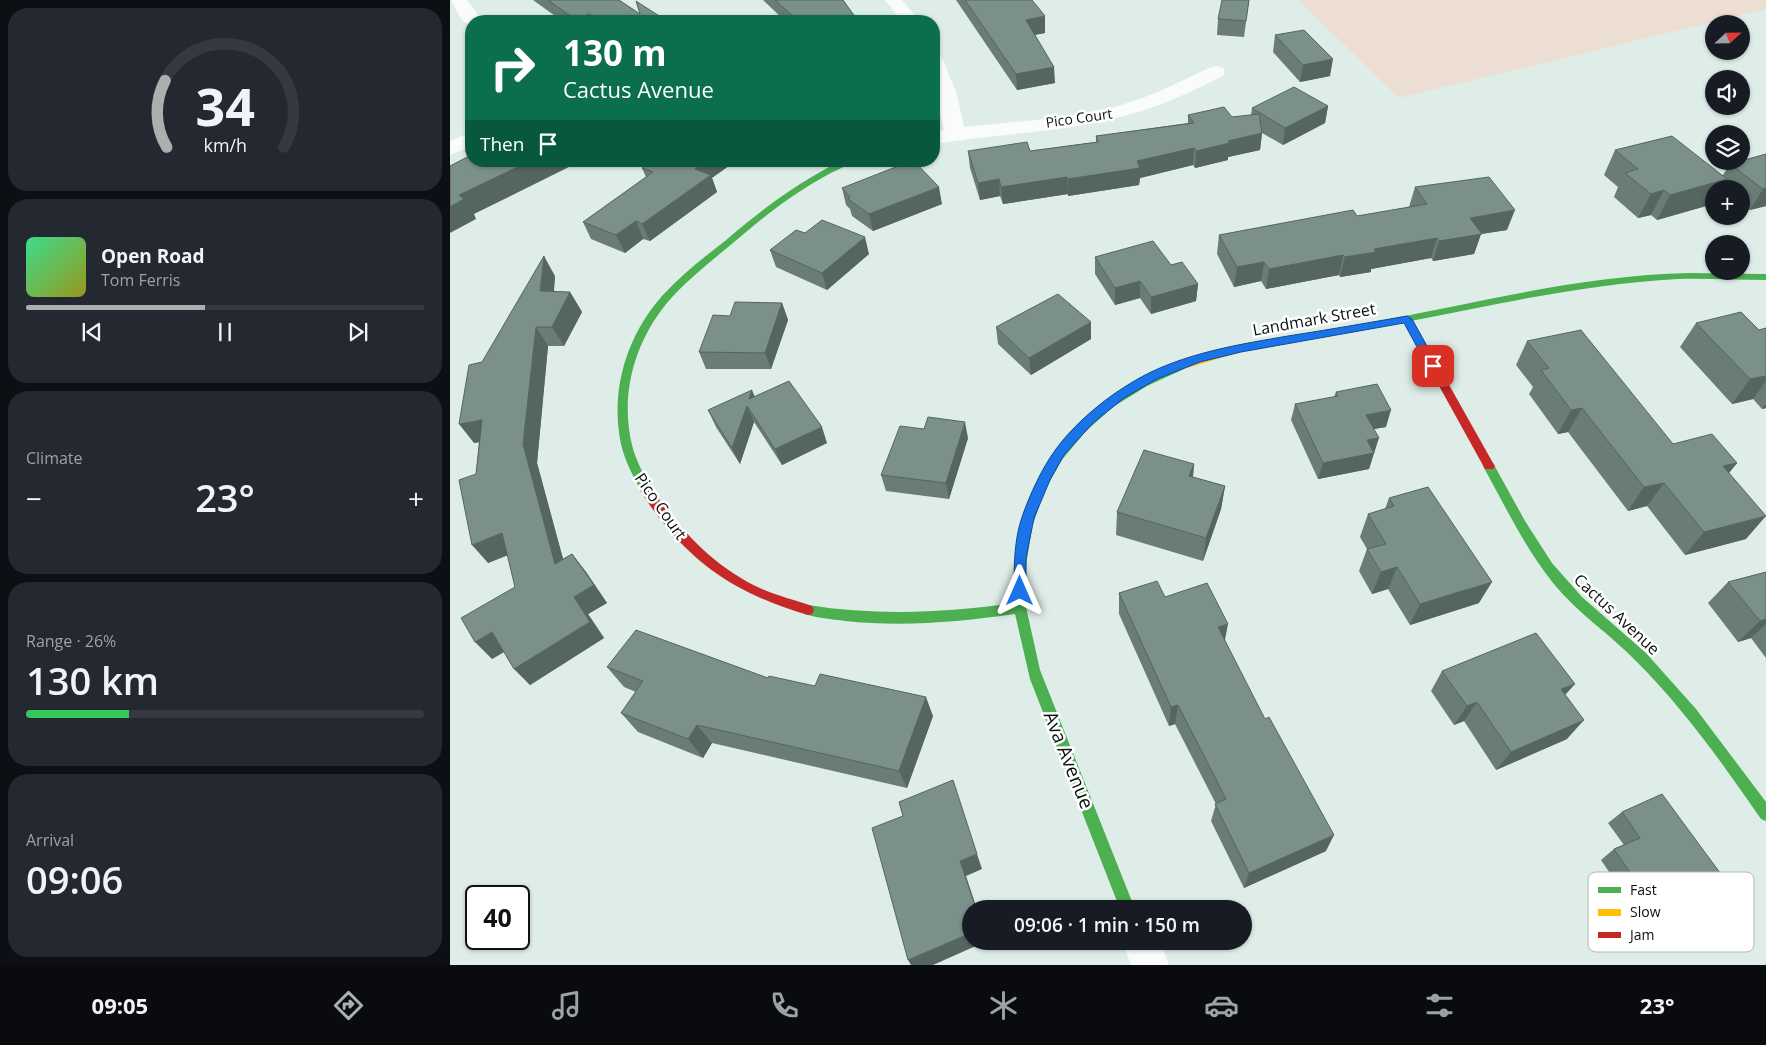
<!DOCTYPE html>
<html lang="en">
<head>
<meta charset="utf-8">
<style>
  :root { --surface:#171b24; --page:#242831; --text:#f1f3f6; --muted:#9ea1a6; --line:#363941; --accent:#aab0b0 }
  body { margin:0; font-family:"Open Sans",sans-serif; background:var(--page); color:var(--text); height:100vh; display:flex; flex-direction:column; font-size:19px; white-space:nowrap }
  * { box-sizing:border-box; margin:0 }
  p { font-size:16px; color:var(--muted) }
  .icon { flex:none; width:28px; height:28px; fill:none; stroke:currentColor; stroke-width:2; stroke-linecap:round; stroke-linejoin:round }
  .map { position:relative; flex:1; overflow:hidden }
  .sheet { display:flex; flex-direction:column; gap:8px; padding:8px; background:#0d0f14; width:450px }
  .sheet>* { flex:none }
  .banner { position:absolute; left:15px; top:15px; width:475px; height:152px; border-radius:20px; box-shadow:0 1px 4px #0004; background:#0b6e4f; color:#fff; overflow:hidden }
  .needle { width:32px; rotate:68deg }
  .controls { position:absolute; left:1255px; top:15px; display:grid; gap:10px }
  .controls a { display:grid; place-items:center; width:45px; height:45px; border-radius:50%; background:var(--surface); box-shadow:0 1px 4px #0004; font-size:25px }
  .speed { position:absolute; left:15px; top:885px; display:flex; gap:10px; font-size:25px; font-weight:700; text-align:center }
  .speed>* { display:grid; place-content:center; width:65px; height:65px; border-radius:50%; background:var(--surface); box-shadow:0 1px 4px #0004; line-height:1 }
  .speed .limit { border:2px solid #111; border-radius:8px; background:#fff; color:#111 }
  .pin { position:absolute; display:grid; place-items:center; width:42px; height:42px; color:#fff; margin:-21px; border-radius:10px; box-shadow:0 2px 8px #0006 }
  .me { position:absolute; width:55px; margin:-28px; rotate:0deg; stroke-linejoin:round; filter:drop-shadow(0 0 4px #0008) }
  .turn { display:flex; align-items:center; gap:18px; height:105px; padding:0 15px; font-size:22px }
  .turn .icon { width:65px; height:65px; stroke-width:2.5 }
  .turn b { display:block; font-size:35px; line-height:42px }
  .then { display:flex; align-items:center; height:48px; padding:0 15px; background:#0003; gap:10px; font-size:19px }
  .big { font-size:38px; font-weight:600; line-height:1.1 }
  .sheet .tile { flex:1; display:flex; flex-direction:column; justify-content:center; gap:8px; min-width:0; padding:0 18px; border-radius:20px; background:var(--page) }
  .sheet .dial { align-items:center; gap:0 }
  .dial svg { height:130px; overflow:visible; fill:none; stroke:var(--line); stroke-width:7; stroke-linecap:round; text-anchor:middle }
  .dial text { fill:var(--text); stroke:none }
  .song { display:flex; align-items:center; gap:15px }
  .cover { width:60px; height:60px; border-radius:8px; background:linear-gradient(135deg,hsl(150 70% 55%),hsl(60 70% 35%)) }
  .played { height:5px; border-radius:2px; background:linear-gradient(90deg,var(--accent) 45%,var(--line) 45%) }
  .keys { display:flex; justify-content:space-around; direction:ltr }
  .heat { display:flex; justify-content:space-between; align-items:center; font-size:28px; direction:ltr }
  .charge { height:8px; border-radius:4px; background:linear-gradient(90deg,#34c759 26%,var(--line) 0) }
  .trip { position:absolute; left:512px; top:900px; width:290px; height:50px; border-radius:25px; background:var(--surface); box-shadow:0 1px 4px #0004; font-weight:600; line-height:50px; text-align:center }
  .tabs { display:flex; height:80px; justify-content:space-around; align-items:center; background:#090b0e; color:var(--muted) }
  .tabs .icon { width:35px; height:35px }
  .tabs .current { color:var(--accent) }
  .tabs b { font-size:22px; color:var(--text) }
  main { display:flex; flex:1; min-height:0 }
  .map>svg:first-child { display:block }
  .green { fill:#ecded3 }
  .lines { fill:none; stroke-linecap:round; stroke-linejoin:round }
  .street { fill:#fafcfc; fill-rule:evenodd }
  .fast { fill:#4caf50; fill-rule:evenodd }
  .slow { fill:#ffc107; fill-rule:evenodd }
  .jam { fill:#c62828; fill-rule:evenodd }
  .wall { fill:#697c76 }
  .shaded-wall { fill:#556560 }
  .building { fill:#7a9089; stroke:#556560 }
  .route { fill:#1a73e8; stroke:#114b97 }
  .labels { text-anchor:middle; stroke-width:5; stroke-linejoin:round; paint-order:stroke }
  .far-street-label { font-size:14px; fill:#08110e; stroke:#fff }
  .street-label { font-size:16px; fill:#08110e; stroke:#fff }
  .near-street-label { font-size:19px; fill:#08110e; stroke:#fff }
  .key { fill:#fff; stroke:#b5b8b7; stroke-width:1 }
  .key-label { font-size:14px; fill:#08110e }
</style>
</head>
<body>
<main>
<section class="sheet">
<div class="tile dial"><svg viewBox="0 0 100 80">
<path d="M14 69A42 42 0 1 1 86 69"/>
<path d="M14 69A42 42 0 0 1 13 28" stroke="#aab0b0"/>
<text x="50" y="56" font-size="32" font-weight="700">34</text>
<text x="50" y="72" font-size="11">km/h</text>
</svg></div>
<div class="tile">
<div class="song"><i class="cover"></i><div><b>Open Road</b><p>Tom Ferris</p></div></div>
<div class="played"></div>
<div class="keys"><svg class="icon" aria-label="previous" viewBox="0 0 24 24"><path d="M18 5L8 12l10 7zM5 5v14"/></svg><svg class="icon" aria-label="pause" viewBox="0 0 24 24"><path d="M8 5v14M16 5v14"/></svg><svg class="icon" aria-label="next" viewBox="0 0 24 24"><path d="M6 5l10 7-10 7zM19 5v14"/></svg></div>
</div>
<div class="tile"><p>Climate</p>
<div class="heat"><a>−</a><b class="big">23°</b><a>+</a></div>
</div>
<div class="tile"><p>Range · 26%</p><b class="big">130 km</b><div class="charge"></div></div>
<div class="tile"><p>Arrival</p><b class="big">09:06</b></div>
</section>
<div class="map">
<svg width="1316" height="965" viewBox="0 0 1316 965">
  <rect width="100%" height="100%" fill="#dfede8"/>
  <path class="green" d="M848 0H1316V9L949 98Z"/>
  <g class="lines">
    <path class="street" d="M1 0H17L33 21H21V26C10 22 6 9 1 0Z
      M435 0H452L470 21H452Z
      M484 55 490 56 493 60 507 95 514 127C565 121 618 120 668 106 700 97 730 82 759 68L766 66 773 68 775 72 773 76C743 91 713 105 681 114 617 133 549 133 484 144V132L494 130 484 85Z
      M21 132V146L0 155V141Z
      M672 941H710L719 965H681Z"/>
    <path class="fast" d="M391 161H402C396 167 386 170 379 174 366 181 353 189 340 198 316 214 295 234 272 252 253 268 233 284 217 303 184 343 170 395 182 445 186 461 194 475 202 490L200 493H192C184 477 175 462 171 444 160 391 176 337 212 296 231 275 253 258 275 241 311 210 348 182 391 161Z
      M1239 273 1316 274V280C1287 280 1257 278 1228 279 1133 284 1039 306 945 324L940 321 945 318C1042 299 1140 275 1239 273Z
      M730 362 734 363 735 366 734 369 697 386 663 407 635 432 611 461 594 492 582 527 576 566V607L590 670 685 909H670L580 679 565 614C509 622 452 627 395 621 382 619 367 618 354 614L352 610 354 606 358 605C427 616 495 613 564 603 564 578 564 553 570 528 588 453 657 384 730 362Z
      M1039 462 1043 463 1075 521 1102 563 1132 597 1196 653 1246 709 1316 802V821L1311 819C1273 764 1234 709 1186 661 1160 634 1127 613 1103 583 1075 548 1055 506 1033 466L1035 463Z"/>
    <path class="slow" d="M945 318 948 319 950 321 948 323 791 352 730 370 725 366 726 363 791 344Z"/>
    <path class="jam" d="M957 316 962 319 1043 463 1045 466 1043 469H1035L952 319Z
      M196 486 200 487C230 529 263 567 312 589 328 596 345 600 362 606L364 610 362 614 358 615C298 597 255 574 215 525 206 514 197 502 190 490L192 487Z"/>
  </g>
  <path class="wall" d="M83 0H169L190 14 217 21H112Z
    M313 0H393L408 21H335Z
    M506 0H582L595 33 585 35 605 83 567 90Z
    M799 0 794 37 767 35 768 19Z
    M825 35 880 76 850 82 823 52Z
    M878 106 875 123 833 145 812 133 810 150 778 157V160L745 168 743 165 690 178 689 185 618 196V194L553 204 550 196 530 200 520 168 518 151H580L646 142V136L738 123V115L782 117 801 115 802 108Z
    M1165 150 1273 175 1280 164 1316 154V206L1300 210 1291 203V189H1264L1263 204 1207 220 1201 215 1188 218 1164 197 1168 187 1154 175Z
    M192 168 262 178 267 192 200 241 193 239 175 253 141 239 133 222 196 177Z
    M965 187 1057 230 1031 234 1024 254 983 261 981 258 921 269V272L890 277 889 275 816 289 811 281 784 287 767 254 769 235 907 216 959 207Z
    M392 188 492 204 423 231 402 216 400 209 396 205Z
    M355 233 419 254 377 290 326 267 320 250Z
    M645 257 721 265 748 284 746 301 701 314 690 298 665 305 645 274Z
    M105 276 104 292H120L132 312 114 346H98L87 463 113 559 122 554 136 572 157 603 138 614 154 638 80 685 54 652 42 659 65 587 58 555 38 563 26 474 29 442 24 443 32 362Z
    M332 303 338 320 321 369H256L249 352 280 316Z
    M1246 323 1309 330 1316 328V408L1312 409 1303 399 1282 404 1230 347Z
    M546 327 641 339 581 375 548 344Z
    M1077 341 1223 444 1287 463 1279 473 1296 539 1235 555 1197 506 1178 511 1118 432 1108 434 1079 394 1083 387 1066 365Z
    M886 392 936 427 924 429V452L919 469 868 479 841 420 845 404 884 397Z
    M305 396 377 443 332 465 304 422 290 464 266 427 258 410Z
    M518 438 499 499 436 491 431 475Z
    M744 464 743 477 775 486 771 509 753 561 666 535 667 512Z
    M939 498 1029 603 960 625 938 589 922 594 909 571 917 549 910 537 918 514 935 509Z
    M1316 572V658L1301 638 1288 642 1258 603 1278 582Z
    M669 593 715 597 775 641 876 851 794 888 761 821 766 804 725 724 719 726 669 614Z
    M157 667 318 678 483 716 457 788 262 743 253 758 188 732 171 713 186 692 174 687Z
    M992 671 1116 695 1117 739 1046 770 1014 721 1004 725 981 691Z
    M1172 812 1290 900 1273 910 1206 942 1151 860 1164 849 1174 845 1158 823Z"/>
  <path class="shaded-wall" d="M139 14 142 21H126V20Z
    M595 16V33L577 36 576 20Z
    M192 18 193 21H182Z
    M883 59 880 76 850 82 853 65Z
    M604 67 605 83 567 90 566 74Z
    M878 106 875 123 833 145 835 128Z
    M812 133 810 150 778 157V160L745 168 746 151 778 141Z
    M744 148 743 165 690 178 689 185 618 196V179L687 161Z
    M80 161H131L24 214 26 219 0 233V207L9 195Z
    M256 161H286L262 178 267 192 200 241 192 224 245 169Z
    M617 177 618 194 553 204 551 187Z
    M549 179 550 196 530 200 528 183Z
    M1277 179 1272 189H1264L1263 204 1207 220 1220 195Z
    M489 187 492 204 423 231 419 214Z
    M1316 188V206L1300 210 1313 189Z
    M1214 190 1201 215 1188 218 1201 194Z
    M1065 210 1057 230 1031 234 1024 254 983 261 989 241 1020 218Z
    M186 221 193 239 175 253 166 235Z
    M415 237 419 254 377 290 372 273Z
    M987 238 981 258 921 269V272L890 277 895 257 924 249Z
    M893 255 889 275 816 289 819 269Z
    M94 256 105 276 102 311 90 291Z
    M814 262 811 281 784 287 787 267Z
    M690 281V298L665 305V288Z
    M748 284 746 301 701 314V297Z
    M120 292 132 312 114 346 102 327Z
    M332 303 338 320 321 369 315 353Z
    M641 322V339L581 375 579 358Z
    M86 327 98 346 87 463 119 581 105 564 73 444Z
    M1316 376V381L1303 399 1282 404 1300 379Z
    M302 390 309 407 299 399Z
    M1316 404V408L1312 409Z
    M297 406 304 422 290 464 282 448Z
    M1132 408 1118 432 1108 434 1121 410Z
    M941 410 936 427 911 431 916 415Z
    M32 420 47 439 24 443 9 424Z
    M515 422 518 438 499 499 496 483Z
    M372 427 377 443 332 465 325 449Z
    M929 438 919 469 868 479 873 463 917 440Z
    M1287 463 1268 486 1273 466Z
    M744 464 742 487 739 476Z
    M1214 483 1197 506 1178 511 1194 487Z
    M775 486 771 509 753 561 756 538Z
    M1316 516 1296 539 1235 555 1254 532Z
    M52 533 68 551 38 563 22 545Z
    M122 554 136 572 157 603 138 614 154 638 80 685 64 669Z
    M947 567 938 589 922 594 931 572Z
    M1042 582 1029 603 960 625 970 604Z
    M1316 619V624L1301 638 1288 642 1310 621Z
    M778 624 774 645 768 627Z
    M42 632 59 649 42 659 25 642Z
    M1125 684 1108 703 1111 689Z
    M476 697 483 716 457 788 449 771Z
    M1027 702 1014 721 1004 725 1017 706Z
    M728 705 725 724 719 726 721 707Z
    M1134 720 1117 739 1046 770 1061 752Z
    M247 725 262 743 253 758 238 739Z
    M884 835 876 851 794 888 799 873Z
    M527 854 532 869 516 876 527 909H526L510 861Z
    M1290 900 1273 910 1206 942 1222 933Z
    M521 933V941H537L483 965H461L458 960Z"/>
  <path class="building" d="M98 0H169L190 14 186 1 217 21H193L192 18 182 21H149L139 14 126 20Z
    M325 0H393L408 21H348Z
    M515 0H582L595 16 576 20 604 67 566 74Z
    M772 0H799L796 21 768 19Z
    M854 30 883 59 853 65 825 35Z
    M844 87 878 106 835 128 802 108Z
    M774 107 782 117 809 114 812 133 778 141 780 143 746 151 744 148 687 161 690 168 618 179 617 177 551 187 549 179 528 183 518 151 577 142 580 151 648 142 646 136 744 123 738 115Z
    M1222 136 1277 179 1220 195 1214 190 1201 194 1175 173 1188 169 1165 150Z
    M1316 154V188L1313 189 1280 164 1291 161Z
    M21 155V161H80L9 195 14 199 0 207V166Z
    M202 161H256L245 169 261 175 192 224 186 221 166 235 133 222 203 172 192 168Z
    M461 161H464L489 187 419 214 398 199 400 197 392 188Z
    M1039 177 1065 210 1020 218 1032 234 989 241 987 238 924 249 926 252 895 257 893 255 819 269 814 262 787 267 769 235 903 210 907 216 977 204 965 187Z
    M372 220 415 237 372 273 320 250 346 230 355 233Z
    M703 241 721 265 732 262 748 284 701 297 690 281 665 288 645 257Z
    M94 256 90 291 120 292 102 327H86L73 444 105 564 122 554 144 585 124 597 140 622 64 669 42 632 25 642 11 618 65 587 52 533 22 545 9 480 26 474 32 420 9 424 19 365 32 362Z
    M608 294 641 322 579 358 546 327Z
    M285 302 332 303 315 353 249 352 263 315 280 316Z
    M1291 312 1309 330 1316 328V376L1300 379 1246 323Z
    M1131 330 1223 444 1262 434 1287 463 1273 466 1316 516 1254 532 1214 483 1194 487 1132 408 1121 410 1091 370 1099 368 1077 341Z
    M339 381 372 427 325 449 297 406 282 448 258 410 302 390 299 399Z
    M927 384 941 410 916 415 929 438 917 440 924 453 873 463 845 404 888 396 886 392Z
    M478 417 515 422 496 483 431 475 450 426 474 429Z
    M694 450 744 464 739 476 775 486 756 538 667 512Z
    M978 487 1042 582 970 604 947 567 931 572 917 549 936 544 918 514 944 506 939 498Z
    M1316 572V619L1310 621 1278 582Z
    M707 581 715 597 757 583 778 624 768 627 815 719 819 717 884 835 799 873 765 804 776 799 728 705 721 707 669 593Z
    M186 630 318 678 319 676 365 686 370 674 476 697 449 771 247 725 238 739 171 713 193 681 157 667Z
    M1086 633 1125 684 1111 689 1134 720 1061 752 1027 702 1017 706 992 671Z
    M503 780 527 854 510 861 526 909H521V933L458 960 422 828 453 816 449 802Z
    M1212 794 1290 900 1222 933 1164 849 1190 838 1172 812Z"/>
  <path class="route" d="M957 316 962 319 988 366 987 369H979L954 323 791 352 750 362 707 379 674 398 643 423 614 455 600 480 584 518 576 558V591L574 595 570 597 565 595 564 591C564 567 564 540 572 517 580 494 592 468 606 449 629 418 665 390 699 373 742 352 791 344 838 336 877 330 917 323 957 316Z"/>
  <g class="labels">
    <g class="far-street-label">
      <text transform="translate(629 118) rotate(-8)" y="5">Pico Court</text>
    </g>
    <g class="street-label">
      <text transform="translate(864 319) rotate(-10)" y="6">Landmark Street</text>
      <text transform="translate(211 506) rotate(55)" y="6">Pico Court</text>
      <text transform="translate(1167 614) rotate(43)" y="6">Cactus Avenue</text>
    </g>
    <g class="near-street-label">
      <text transform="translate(619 760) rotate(68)" y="7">Ava Avenue</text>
    </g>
  </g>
  <rect x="1138" y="872" width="166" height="80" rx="8" class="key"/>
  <rect x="1148" y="887" width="23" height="6" fill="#4caf50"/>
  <rect x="1148" y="909" width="23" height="7" fill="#ffc107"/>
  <rect x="1148" y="932" width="23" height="6" fill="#c62828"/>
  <g class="key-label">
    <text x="1180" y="895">Fast</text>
    <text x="1180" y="917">Slow</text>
    <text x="1180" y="940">Jam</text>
  </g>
</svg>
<div class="controls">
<a><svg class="needle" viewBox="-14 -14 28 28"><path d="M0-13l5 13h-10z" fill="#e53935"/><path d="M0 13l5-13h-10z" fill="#9ea1a6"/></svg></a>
<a><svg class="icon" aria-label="sound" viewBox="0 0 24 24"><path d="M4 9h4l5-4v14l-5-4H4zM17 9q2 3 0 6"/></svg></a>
<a><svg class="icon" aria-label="layers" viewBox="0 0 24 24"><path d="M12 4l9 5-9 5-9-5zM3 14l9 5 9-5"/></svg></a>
<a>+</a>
<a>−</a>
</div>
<div class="speed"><div class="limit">40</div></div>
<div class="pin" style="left:983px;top:366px;background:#d93025"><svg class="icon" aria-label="arrive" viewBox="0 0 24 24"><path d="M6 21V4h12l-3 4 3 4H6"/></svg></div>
<svg class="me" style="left:570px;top:591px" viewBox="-20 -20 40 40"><path d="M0-17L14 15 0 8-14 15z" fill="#1a73e8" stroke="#fff" stroke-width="4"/></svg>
<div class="trip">09:06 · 1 min · 150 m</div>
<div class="banner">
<div class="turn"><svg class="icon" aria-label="right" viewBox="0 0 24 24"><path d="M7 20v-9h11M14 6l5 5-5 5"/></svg><div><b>130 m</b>Cactus Avenue</div></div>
<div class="then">Then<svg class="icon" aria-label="arrive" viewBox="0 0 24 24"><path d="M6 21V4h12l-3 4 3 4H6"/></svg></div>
</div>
</div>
</main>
<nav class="tabs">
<b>09:05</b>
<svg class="icon current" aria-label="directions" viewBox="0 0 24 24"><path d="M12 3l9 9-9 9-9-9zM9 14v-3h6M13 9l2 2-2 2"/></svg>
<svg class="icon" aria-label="music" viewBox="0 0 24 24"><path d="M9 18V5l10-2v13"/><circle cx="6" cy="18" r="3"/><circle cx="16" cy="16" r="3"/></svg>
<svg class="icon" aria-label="phone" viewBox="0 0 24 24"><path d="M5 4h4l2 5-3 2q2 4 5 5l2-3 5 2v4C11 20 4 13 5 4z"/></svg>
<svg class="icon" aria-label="climate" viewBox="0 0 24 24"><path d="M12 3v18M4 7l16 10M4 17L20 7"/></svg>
<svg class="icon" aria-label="car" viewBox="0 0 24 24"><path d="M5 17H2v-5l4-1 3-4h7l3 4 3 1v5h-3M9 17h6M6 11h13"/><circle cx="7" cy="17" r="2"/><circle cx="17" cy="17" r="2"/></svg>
<svg class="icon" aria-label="filters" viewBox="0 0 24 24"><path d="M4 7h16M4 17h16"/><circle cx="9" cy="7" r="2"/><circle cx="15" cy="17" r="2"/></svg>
<b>23°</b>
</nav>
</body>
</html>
